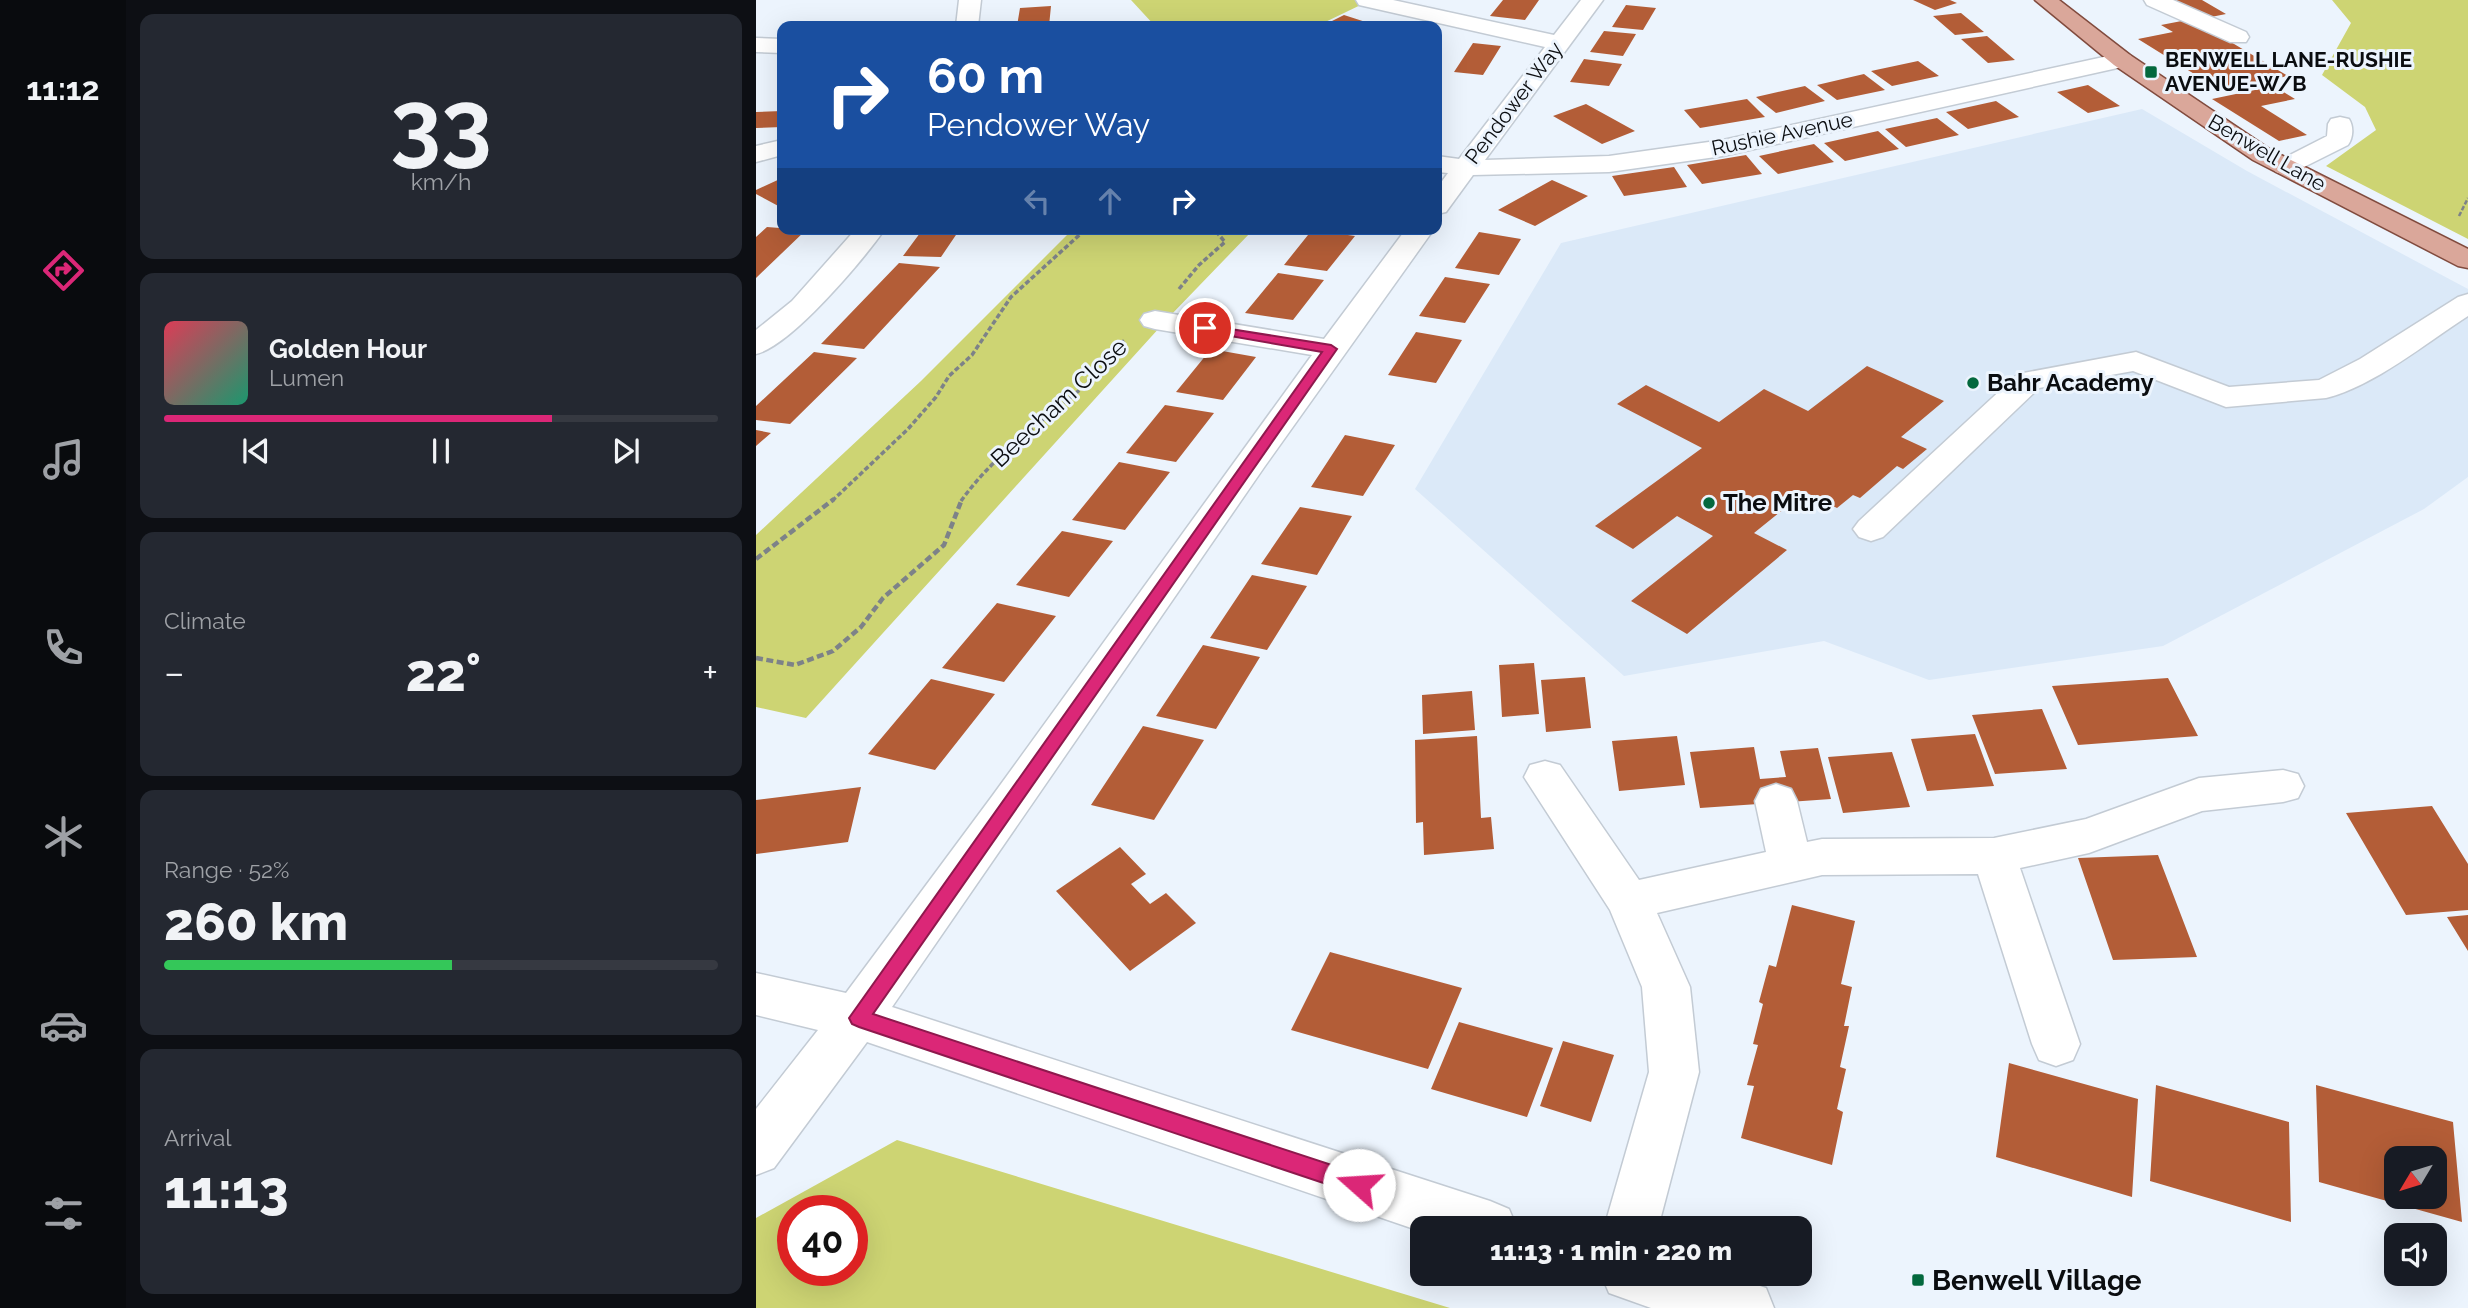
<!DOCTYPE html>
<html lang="en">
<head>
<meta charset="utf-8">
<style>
  :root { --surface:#171b24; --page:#242831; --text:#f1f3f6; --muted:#9ea1a6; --line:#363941; --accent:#db2777 }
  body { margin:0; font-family:Raleway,sans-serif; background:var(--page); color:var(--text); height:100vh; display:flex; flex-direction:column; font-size:26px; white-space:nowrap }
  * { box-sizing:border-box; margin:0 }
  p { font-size:23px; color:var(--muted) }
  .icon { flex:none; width:38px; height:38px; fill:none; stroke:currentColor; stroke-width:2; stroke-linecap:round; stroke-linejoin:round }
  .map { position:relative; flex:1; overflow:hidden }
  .side { display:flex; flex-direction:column; gap:14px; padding:14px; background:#0d0f14; width:630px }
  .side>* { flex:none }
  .top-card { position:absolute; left:21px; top:21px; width:665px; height:214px; border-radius:14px; box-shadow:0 7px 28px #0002; background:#1a4fa0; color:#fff; overflow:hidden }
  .needle { width:46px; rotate:232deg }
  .buttons { position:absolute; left:1628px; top:1146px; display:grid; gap:14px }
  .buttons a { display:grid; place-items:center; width:63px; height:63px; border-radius:14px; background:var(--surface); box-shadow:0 7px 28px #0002; font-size:35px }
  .speed { position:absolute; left:21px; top:1195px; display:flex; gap:14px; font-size:35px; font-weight:700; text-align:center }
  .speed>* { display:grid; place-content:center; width:91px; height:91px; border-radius:50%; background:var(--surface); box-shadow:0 7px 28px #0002; line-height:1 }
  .speed .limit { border:10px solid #d22; background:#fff; color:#111 }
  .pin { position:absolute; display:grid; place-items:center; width:60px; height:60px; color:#fff; margin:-30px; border:4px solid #fff; border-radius:50%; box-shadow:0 2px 7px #0007 }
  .me { position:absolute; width:77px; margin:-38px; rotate:289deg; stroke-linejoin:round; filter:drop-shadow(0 0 5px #0008) }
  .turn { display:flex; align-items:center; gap:24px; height:147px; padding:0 35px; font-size:32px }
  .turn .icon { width:91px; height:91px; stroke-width:2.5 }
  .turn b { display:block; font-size:49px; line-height:60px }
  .lanes { display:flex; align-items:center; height:66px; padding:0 35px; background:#0003; justify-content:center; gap:35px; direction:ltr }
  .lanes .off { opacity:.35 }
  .big { font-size:52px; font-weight:800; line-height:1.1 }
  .side .card { flex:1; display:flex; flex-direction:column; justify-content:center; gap:10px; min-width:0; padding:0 24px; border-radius:14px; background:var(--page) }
  .side .dial { align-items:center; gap:0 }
  .dial b { font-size:91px; line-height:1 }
  .song { display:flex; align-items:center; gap:21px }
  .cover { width:84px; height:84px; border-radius:10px; background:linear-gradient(135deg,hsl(350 70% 55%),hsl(160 70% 35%)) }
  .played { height:7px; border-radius:4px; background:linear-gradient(90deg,var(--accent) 70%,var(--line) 70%) }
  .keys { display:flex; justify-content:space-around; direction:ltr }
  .heat { display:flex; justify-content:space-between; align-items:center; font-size:38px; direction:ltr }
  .charge { height:10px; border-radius:5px; background:linear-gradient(90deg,#34c759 52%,var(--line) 0) }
  .trip { position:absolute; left:654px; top:1216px; width:402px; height:70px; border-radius:14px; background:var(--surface); box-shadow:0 7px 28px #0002; font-weight:800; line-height:70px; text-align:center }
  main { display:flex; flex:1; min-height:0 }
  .tab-bar { display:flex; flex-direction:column; width:126px; justify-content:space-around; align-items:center; background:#090b0e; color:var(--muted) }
  .tab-bar .icon { width:49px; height:49px }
  .tab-bar .selected { color:var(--accent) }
  .tab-bar b { font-size:32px; color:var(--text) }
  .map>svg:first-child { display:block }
  .built { fill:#dbe9f8 }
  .green { fill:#cdd473; fill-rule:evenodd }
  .building { fill:#b35d37; fill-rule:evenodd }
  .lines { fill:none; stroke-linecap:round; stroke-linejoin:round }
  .minor-casing { stroke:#c3cbd4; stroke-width:3 }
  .major-casing { stroke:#814b3e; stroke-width:3 }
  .path-far2 { stroke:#7d8288; stroke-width:2.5; stroke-dasharray:4.5 2; stroke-linecap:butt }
  .path-far1 { stroke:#7d8288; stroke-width:3.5; stroke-dasharray:5 2.5; stroke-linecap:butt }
  .path { stroke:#7d8288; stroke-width:4.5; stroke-dasharray:7 3.5; stroke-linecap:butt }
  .minor { fill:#fff; fill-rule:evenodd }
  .major { fill:#daa79a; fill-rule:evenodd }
  .route { fill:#db2777; stroke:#8e194d; stroke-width:2 }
  .poi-dot { fill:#03683d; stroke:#ecf4fd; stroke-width:2.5 }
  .labels { text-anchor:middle; stroke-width:6; stroke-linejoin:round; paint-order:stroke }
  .far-poi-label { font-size:21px; font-weight:bold; fill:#0b0d10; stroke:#ecf4fd; text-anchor:start }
  .far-street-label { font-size:21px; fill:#0b0d10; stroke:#ecf4fd }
  .poi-label { font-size:24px; font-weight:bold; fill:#0b0d10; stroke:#ecf4fd; text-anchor:start }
  .street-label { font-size:24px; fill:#0b0d10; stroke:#ecf4fd }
  .near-poi-label { font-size:28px; font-weight:bold; fill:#0b0d10; stroke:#ecf4fd; text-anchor:start }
</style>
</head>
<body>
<main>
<nav class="tab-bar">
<b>11:12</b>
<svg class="icon selected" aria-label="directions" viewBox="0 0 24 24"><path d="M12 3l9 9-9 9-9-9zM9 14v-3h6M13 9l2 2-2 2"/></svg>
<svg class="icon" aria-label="music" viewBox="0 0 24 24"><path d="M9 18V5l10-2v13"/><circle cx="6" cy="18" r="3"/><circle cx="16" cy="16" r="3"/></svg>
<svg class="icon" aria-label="phone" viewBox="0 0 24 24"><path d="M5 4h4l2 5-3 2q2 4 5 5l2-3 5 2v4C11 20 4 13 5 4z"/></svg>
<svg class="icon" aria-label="climate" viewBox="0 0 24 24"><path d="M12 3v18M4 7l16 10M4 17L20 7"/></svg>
<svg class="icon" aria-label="car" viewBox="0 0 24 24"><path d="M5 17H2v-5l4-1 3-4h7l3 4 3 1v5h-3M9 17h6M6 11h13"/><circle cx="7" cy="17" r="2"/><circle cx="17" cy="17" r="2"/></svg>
<svg class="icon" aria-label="filters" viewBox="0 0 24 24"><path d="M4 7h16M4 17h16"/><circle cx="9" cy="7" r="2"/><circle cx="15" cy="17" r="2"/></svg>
</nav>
<section class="side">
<div class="card dial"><b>33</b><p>km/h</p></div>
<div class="card">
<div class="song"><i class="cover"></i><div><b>Golden Hour</b><p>Lumen</p></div></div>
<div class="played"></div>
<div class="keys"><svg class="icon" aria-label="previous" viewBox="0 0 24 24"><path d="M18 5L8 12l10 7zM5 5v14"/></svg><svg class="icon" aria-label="pause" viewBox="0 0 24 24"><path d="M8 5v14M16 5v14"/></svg><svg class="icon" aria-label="next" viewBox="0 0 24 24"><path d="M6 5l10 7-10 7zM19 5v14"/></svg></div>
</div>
<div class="card"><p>Climate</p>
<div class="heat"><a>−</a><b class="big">22°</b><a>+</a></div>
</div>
<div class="card"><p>Range · 52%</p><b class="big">260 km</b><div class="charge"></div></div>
<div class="card"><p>Arrival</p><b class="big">11:13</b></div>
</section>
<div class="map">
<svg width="1712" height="1308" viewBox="0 0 1712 1308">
  <rect width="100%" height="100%" fill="#ecf4fd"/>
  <path class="built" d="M1386 109 1491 171 1712 289V477L1668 509 1407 646 1173 680 1068 641 868 676 659 489 805 243Z"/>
  <path class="green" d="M375 0H615L561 26H399Z
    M1576 0H1712V239L1570 166 1620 130 1609 107 1566 75 1595 23Z
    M317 229 496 231 414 316 50 718 0 707V535L165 381Z
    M141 1140 694 1308H0V1218ZM37 1211H96V1270H37Z"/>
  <path class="building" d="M747 0H783L769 20 734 16Z
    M1157 0H1194L1201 3 1179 10Z
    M1414 0H1446L1470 14 1445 19Z
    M870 5 900 8 887 30 856 27Z
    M295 6 293 26H261L264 8Z
    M1205 13 1228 32 1199 35 1177 16Z
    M588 15 622 26H566Z
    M1436 19 1532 76 1464 90 1382 39 1417 32 1405 25Z
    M848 31 880 34 867 56 834 52Z
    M1231 36 1259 60 1232 63 1205 39Z
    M717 43 745 46 727 75 698 72Z
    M828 59 866 64 853 86 814 82Z
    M1162 61 1183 76 1136 86 1115 71Z
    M1108 74 1129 90 1081 100 1061 85Z
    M1332 85 1364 106 1332 113 1301 92Z
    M1049 86 1069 101 1020 113 1000 97Z
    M1518 86 1539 99 1505 106 1551 135 1523 141 1456 99Z
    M991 99 1009 117 944 128 928 110Z
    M1240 101 1263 117 1212 129 1190 112Z
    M830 104 879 131 846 144 797 116Z
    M26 111V127L0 128V112Z
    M1181 118 1203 135 1150 147 1129 129Z
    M1122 131 1143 149 1089 161 1068 143Z
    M1058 144 1078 162 1022 174 1003 156Z
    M990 155 1006 174 946 184 931 165Z
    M918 167 931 187 868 196 856 176Z
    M26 178V208L0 194V190Z
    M796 180 832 196 779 226 742 210Z
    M11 227 50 230 0 278V237Z
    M167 229H204L185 257 147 256Z
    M556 230 599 236 571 271 528 265Z
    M723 232 765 239 743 275 699 268Z
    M143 263 184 267 108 349 65 344Z
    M522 273 568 280 537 320 489 313Z
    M689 277 734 284 709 323 663 316Z
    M660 332 706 340 680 383 632 375Z
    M455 349 500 357 467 400 420 392Z
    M58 352 101 358 34 424 0 420V406Z
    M1111 366 1188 401 1145 437 1171 449 1147 469 1141 466 1104 498 1097 495 1081 508 1049 492 998 533 1031 550 931 634 875 601 957 536 921 516 877 549 839 526 946 448 861 404 890 385 963 422 1008 389 1052 411Z
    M409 405 458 413 420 462 370 453Z
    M0 430 15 433 0 446Z
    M589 435 639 445 607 496 555 487Z
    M363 462 414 472 369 530 316 520Z
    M544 507 596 516 561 575 505 564Z
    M306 531 357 541 313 597 260 585Z
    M496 575 551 586 511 650 454 638Z
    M241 603 300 616 248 682 186 668Z
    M447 645 504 657 460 729 400 716Z
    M778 663 783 714 746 717 743 665Z
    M829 677 835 728 790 732 785 680Z
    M1412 678 1442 736 1322 745 1296 686Z
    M175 679 239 694 179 770 112 754Z
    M716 691 719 730 667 734 666 695Z
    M1286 709 1311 769 1239 774 1216 715Z
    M387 726 448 740 398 820 335 805Z
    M1219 734 1238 786 1171 791 1155 739Z
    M721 736 725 818 735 817 738 849 668 855 667 822 660 823 659 740Z
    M921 736 929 785 863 791 856 741Z
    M998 747 1004 779 1030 777 1024 751 1062 748 1075 799 944 808 934 752Z
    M1136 752 1154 807 1087 813 1072 757Z
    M105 787 92 842 0 854V800Z
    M1676 806 1712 864V910L1650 915 1590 813Z
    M364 847 390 874 375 884 394 904 410 893 440 923 374 971 300 891Z
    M1402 855 1441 957 1357 960 1322 858Z
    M1036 905 1099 921 1085 984 1096 987 1088 1026H1093L1084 1067 1090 1069 1081 1109 1087 1112 1076 1165 985 1138 998 1086 991 1085 1002 1045 997 1044 1007 1004 1003 1002 1013 965 1020 967Z
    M1712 915V951L1691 917Z
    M574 952 706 988 672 1069 535 1030Z
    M703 1022 797 1048 771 1117 675 1089Z
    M807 1041 858 1055 835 1122 784 1106Z
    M1253 1063 1382 1099 1376 1197 1240 1157Z
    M1400 1085 1533 1122 1535 1222 1394 1181Z
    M1560 1085 1697 1122 1706 1222 1563 1182ZM1640 1158H1678V1197H1640Z"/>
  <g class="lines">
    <defs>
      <path id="minor" d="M203 0H225L222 26H200Z
        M600 0H637L798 35 825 0H847L729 160 853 156 967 140 1366 53 1374 55 1377 60 1374 65 1366 67 967 156 853 172 717 175 690 212 681 214V188L692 173 681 172V156L703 159 789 47 603 5Z
        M1388 0H1417L1490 32 1493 37 1490 42H1474L1391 5Z
        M0 38 26 39V53L0 52Z
        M1584 117 1593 119C1598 127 1597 138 1592 145L1538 172 1529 175 1520 172 1516 167 1520 162 1571 136 1572 124 1575 119Z
        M26 140V155L0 162V146Z
        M100 229H129C107 260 35 346 0 354V330L36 301Z
        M650 229H678L509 466 136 1007 734 1201 753 1209 761 1228H667V1232L111 1042 18 1168 0 1175V1109L62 1030 0 1015V973L90 993 237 795 556 355 399 329 388 326 384 320 388 314 399 311 568 339Z
        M1712 294V316C1670 343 1618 386 1570 398L1470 407 1377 371 1283 388 1127 537 1115 541 1103 537 1097 529 1103 521 1262 374 1380 352 1473 387 1563 380 1604 359 1702 297Z
        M789 761 804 765 883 880 1010 852 999 801 1005 789 1020 784 1035 789 1041 801 1051 842 1066 839 1238 838 1330 819 1443 778 1527 770 1542 774 1548 786 1542 798 1527 802 1446 811 1333 853 1264 868 1324 1044 1317 1060 1300 1066 1283 1060 1276 1044 1222 874 1066 875 901 913 934 987 943 1072 902 1228H848L893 1072 886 987 854 910 768 777 774 765Z
        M845 1274H968L1010 1288 1018 1308H895L853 1293Z"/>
      <path id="major" d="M1279 0H1303L1374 55 1515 150 1712 249V268L1702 266 1497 160 1358 65Z"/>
    </defs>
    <use href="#minor" class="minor-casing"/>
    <use href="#major" class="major-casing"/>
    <path class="path-far2" d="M1703 216 1712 198"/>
    <path class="path-far1" d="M423 289 443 265 469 242 458 229
      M76 501 152 429 180 397 193 376 216 355 255 297 330 229
      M205 501C242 449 296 416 343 373 354 363 356 349 369 340"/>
    <path class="path" d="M0 559 78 499
      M0 658 39 665 77 651 105 627 127 598 188 545 206 499"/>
    <use href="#minor" class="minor"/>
    <use href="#major" class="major"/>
  </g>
  <path class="route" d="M449 325 575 345 581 349 117 1014 603 1174 611 1177 614 1185 611 1192 603 1195 103 1027 96 1024 93 1018 566 352 445 331V326Z"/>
  <g class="poi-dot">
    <rect x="1388" y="65" width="14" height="14" rx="3.5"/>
    <circle cx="1217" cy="383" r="7"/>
    <circle cx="953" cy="503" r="7"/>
    <rect x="1155" y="1273" width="14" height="14" rx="3.5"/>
  </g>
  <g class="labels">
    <g class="far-poi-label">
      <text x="1409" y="67">BENWELL LANE-RUSHIE<tspan x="1409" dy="24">AVENUE-W/B</tspan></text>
    </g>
    <g class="far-street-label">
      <text transform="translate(758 103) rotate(-53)" y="7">Pendower Way</text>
      <text transform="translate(1026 134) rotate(-12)" y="7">Rushie Avenue</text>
      <text transform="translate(1511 153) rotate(30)" y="7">Benwell Lane</text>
    </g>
    <g class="poi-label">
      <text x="1231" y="391">Bahr Academy</text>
      <text x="967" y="511">The Mitre</text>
    </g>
    <g class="street-label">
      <text transform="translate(303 403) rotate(-43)" y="8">Beecham Close</text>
    </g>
    <g class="near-poi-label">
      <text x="1176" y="1290">Benwell Village</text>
    </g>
  </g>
</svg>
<div class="buttons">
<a><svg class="needle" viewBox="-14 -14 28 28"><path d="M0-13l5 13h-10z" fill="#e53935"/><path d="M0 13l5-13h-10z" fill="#9ea1a6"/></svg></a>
<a><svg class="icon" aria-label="sound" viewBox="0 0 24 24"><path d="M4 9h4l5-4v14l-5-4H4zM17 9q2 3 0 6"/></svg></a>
</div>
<div class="speed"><div class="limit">40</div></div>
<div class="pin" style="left:449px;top:328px;background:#d93025"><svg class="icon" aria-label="arrive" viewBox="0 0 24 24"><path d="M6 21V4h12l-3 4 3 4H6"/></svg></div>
<svg class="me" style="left:603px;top:1185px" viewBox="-20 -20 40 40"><circle r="19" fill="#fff"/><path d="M0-13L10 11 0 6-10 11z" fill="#db2777"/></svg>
<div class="trip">11:13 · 1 min · 220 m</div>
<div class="top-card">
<div class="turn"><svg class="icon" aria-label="right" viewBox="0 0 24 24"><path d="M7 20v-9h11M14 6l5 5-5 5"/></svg><div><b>60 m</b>Pendower Way</div></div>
<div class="lanes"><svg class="icon off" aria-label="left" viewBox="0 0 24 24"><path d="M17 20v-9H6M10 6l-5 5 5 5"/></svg><svg class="icon off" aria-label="ahead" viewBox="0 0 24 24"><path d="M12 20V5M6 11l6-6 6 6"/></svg><svg class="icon" aria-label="right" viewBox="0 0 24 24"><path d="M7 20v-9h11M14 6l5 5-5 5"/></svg></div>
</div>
</div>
</main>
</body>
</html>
